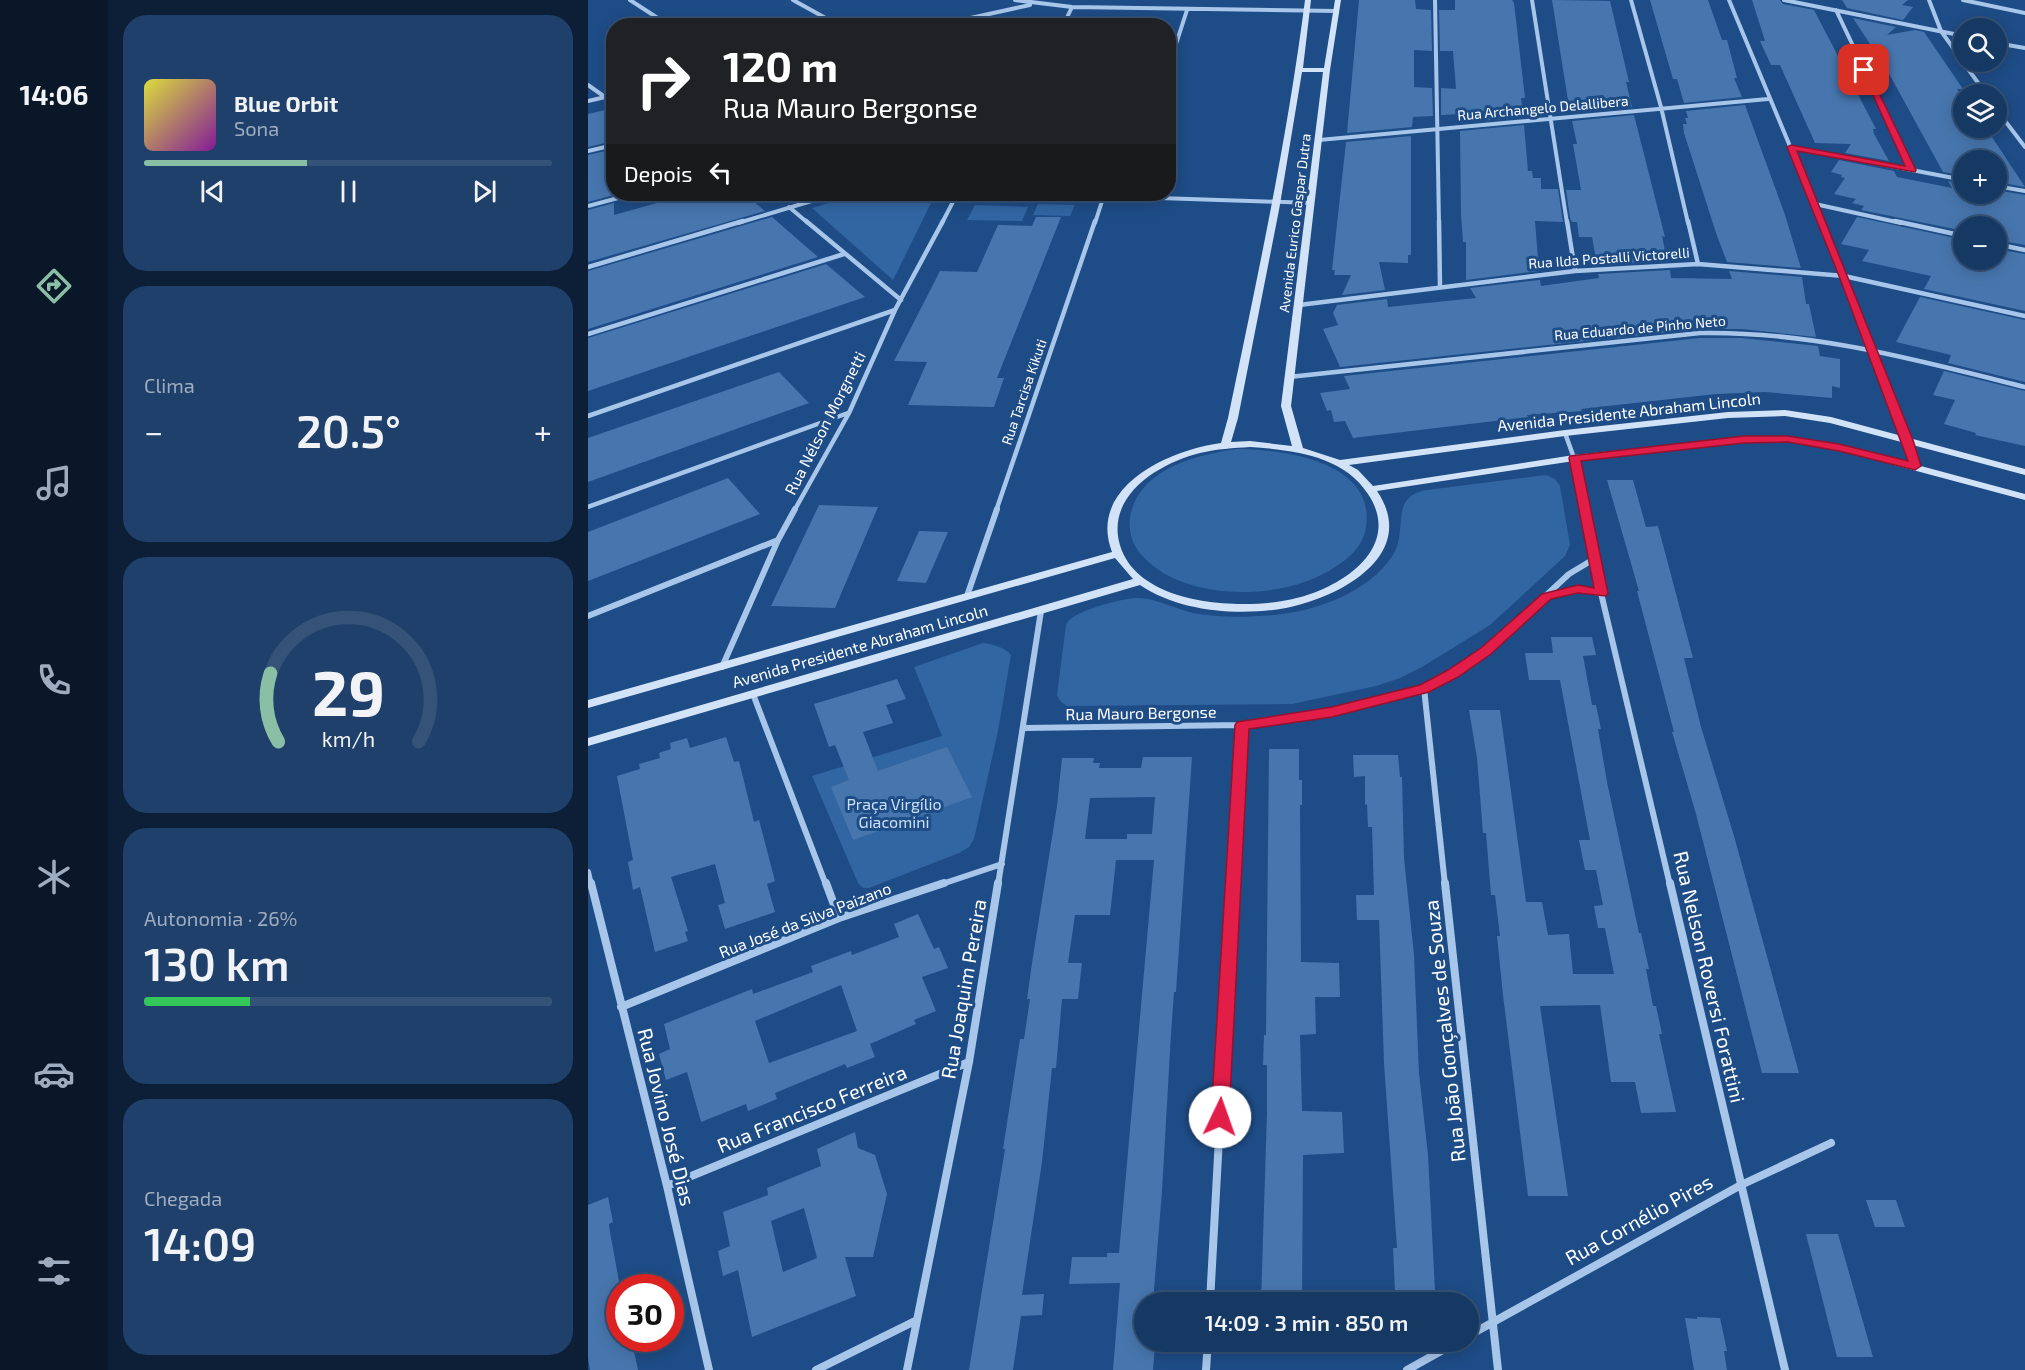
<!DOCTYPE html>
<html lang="pt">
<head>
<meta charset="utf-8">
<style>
  :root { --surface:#163964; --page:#1f406a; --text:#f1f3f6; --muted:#9eacbf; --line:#355378; --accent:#8abfa5 }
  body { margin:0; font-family:"Exo 2",sans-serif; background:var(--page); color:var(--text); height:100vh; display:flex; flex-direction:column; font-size:22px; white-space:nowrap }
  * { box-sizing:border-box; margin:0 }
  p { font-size:20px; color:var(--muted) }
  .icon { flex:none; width:33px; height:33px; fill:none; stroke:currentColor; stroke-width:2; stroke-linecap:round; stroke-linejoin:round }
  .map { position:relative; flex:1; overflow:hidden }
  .panel { display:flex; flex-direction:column; gap:15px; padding:15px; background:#0c1f37; width:480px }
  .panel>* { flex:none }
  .hud { position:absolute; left:18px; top:18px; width:570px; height:183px; border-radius:24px; box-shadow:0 3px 15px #0003,0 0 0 2px var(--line); background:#202124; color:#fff; overflow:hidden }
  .fabs { position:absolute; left:1365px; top:18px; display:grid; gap:12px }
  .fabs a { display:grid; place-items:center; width:54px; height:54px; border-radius:50%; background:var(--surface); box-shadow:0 3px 15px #0003,0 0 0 2px var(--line); font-size:30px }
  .speed { position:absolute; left:18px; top:1274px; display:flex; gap:12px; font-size:30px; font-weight:700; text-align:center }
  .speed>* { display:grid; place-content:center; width:78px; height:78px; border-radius:50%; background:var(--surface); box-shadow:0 3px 15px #0003,0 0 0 2px var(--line); line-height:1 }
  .speed .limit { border:9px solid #d22; background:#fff; color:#111 }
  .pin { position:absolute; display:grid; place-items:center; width:51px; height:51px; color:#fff; margin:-26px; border-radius:12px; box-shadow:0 3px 9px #0006 }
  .me { position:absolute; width:66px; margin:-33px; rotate:3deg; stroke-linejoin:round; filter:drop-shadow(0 0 4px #0008) }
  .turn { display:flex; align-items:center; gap:21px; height:126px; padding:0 18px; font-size:27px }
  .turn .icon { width:78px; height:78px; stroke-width:2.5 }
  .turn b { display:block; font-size:42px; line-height:51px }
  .then { display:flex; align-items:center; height:57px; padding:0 18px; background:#0003; gap:12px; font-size:22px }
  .big { font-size:45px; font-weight:600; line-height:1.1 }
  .panel .widget { flex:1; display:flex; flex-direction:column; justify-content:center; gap:9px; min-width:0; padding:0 21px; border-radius:24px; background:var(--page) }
  .panel .dial { align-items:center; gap:0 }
  .dial svg { height:156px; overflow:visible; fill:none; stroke:var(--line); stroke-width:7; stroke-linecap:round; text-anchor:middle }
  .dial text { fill:var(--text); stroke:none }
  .song { display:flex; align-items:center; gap:18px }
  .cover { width:72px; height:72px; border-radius:9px; background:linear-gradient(135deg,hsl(60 70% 55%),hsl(290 70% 35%)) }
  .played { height:6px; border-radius:3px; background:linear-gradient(90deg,var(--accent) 40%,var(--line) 40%) }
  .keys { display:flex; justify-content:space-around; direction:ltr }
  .heat { display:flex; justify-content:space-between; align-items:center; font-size:33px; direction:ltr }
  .charge { height:9px; border-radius:4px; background:linear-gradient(90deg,#34c759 26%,var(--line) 0) }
  .trip { position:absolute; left:546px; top:1292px; width:345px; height:60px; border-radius:30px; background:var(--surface); box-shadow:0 3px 15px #0003,0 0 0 2px var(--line); font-weight:600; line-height:60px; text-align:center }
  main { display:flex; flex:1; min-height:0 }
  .tab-bar { display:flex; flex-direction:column; width:108px; justify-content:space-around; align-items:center; background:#091728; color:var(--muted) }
  .tab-bar .icon { width:42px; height:42px }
  .tab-bar .active { color:var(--accent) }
  .tab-bar b { font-size:27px; color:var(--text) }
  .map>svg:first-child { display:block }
  .green { fill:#3266a3 }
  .building { fill:#4776ae; fill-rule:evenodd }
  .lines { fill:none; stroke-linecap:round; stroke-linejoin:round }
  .street-far3 { stroke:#a7c6ea; stroke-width:4 }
  .street-far2 { stroke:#a7c6ea; stroke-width:4.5 }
  .street-far1 { stroke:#a7c6ea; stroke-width:6 }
  .street { stroke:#a7c6ea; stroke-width:8 }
  .secondary { fill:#d2e3f8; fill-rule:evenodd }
  .route { fill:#e11d48; stroke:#92132f; stroke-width:1.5 }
  .labels { text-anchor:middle; stroke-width:6; stroke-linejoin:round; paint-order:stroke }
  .far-street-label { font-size:14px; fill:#fff; stroke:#1e4c86 }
  .street-label { font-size:16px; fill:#fff; stroke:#1e4c86 }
  .park-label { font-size:16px; fill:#cbe0f8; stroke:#1e4c86 }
  .near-street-label { font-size:20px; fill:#fff; stroke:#1e4c86 }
</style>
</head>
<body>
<main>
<nav class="tab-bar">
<b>14:06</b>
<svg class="icon active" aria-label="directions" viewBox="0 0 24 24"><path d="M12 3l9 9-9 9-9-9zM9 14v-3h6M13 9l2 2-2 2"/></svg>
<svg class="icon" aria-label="music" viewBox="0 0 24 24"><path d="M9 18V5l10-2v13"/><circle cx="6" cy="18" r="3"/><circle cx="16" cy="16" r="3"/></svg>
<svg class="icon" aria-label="phone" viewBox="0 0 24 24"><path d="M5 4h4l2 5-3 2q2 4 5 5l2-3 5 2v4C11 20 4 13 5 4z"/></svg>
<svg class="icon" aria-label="climate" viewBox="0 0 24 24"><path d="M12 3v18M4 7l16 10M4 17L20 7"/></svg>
<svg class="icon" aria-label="car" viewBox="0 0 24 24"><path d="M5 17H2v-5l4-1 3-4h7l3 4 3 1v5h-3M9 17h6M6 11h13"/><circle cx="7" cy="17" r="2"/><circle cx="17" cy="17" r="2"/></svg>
<svg class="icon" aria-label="filters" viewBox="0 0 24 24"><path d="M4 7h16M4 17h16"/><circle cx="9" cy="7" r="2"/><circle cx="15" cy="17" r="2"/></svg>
</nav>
<section class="panel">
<div class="widget">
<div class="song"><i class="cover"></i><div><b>Blue Orbit</b><p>Sona</p></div></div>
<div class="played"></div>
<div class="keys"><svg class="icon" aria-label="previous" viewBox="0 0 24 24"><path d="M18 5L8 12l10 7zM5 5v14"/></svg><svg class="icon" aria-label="pause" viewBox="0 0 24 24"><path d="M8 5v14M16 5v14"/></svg><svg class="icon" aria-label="next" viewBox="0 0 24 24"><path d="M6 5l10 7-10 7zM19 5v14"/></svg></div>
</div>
<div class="widget"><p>Clima</p>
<div class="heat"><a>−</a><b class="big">20.5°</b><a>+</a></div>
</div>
<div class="widget dial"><svg viewBox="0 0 100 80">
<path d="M14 69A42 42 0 1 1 86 69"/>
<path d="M14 69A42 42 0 0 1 10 34" stroke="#8abfa5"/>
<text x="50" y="56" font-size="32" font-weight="700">29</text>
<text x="50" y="72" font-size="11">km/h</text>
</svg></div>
<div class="widget"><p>Autonomia · 26%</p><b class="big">130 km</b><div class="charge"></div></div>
<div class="widget"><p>Chegada</p><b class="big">14:09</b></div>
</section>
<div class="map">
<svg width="1437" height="1370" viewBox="0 0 1437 1370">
  <rect width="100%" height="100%" fill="#1e4c86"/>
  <path class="green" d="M270 194H334L346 197 305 280 224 208Z
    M450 204 487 205 482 216 445 215Z
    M387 205 440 207 434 221 379 220Z
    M648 449C696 449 793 462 777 532 772 552 751 566 733 575 683 601 589 600 551 552 542 540 539 524 544 509 557 467 610 455 648 449Z
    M958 475 967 479 972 486 982 545 977 556 902 625 834 667 812 678 788 686 704 704 479 706 473 702 469 695 478 625C482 611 538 597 552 598 570 599 587 609 605 613 631 618 660 617 686 615 729 611 781 592 805 555 821 529 800 497 839 490Z
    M395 643C404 644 417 647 423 655L410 731 386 839 381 847 371 853 281 888H275L270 883 224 776 354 736 326 667Z"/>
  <path class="building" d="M771 0H827L828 9 843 10 844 51 826 50V87L844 88 845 116 825 117 824 127 759 133Z
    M867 0H924L926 3 937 98H933L935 117 872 123V114L853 115V88L868 89 865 51H852L851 10H867Z
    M964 0 1022 1 1041 82H1038L1044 107 982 113Z
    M1062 0H1120L1134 40H1139L1149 78H1146L1154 97 1096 103 1089 79H1085Z
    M1164 0H1192L1195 4 1226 10 1288 129H1285L1286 134 1301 161 1257 153 1263 144 1227 143 1192 65H1183L1172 41H1177Z
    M1254 0H1320L1314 5 1325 7 1315 20 1259 8Z
    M1265 18 1308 27 1299 35 1327 30 1336 32 1375 89H1369L1376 99V128H1398L1437 187 1408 182V160H1376V176L1355 172 1299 70Z
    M1157 105 1197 215 1213 268 1139 262 1128 233 1096 133 1095 124H1099L1097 118H1100L1098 111Z
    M26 108V141L0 147V114Z
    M1046 115 1077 237 1074 236 1079 261 1009 265 1004 237H991L989 222H984L982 218 978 190H993L985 144H989L984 121Z
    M936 125 940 171H944L945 178H953V189H970L975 222 947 221 951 271 878 280V242H875L873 214 872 131Z
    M823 136V255H820V263L791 262 797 290 754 295 763 275H746L747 270H744L758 142Z
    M26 149V195L0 202V155Z
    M1251 160 1306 171 1309 177 1364 188 1360 181 1376 184V194H1408V190L1437 195V245L1408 240V226H1376V231L1273 210 1276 206 1264 203 1268 199 1246 194 1257 178 1253 177 1254 175 1243 172Z
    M101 194H157L177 211 0 262V210L26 203V215Z
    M184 217 230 257 0 329V271Z
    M448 217H473L409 378H416L406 407 320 405 339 362 306 361 352 271 389 272 410 225 444 226Z
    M1269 217 1376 240V260H1408V249L1437 254V311L1336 289 1343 276 1274 261 1281 250 1253 244Z
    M238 264 277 297 0 391V338Z
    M1082 270 1083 278 1144 279 1141 271 1214 277 1218 304H1221L1228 337 1154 329H1112L752 367 735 329 750 325 745 313 749 305 799 299 800 307 888 298 882 288 952 280 953 286 1011 278 1010 274Z
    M1332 297 1437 320V382L1360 363 1363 355 1308 342Z
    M1112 338H1153L1230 346 1232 356 1252 359V388L1244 386V398L1177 392 1128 394 993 409 994 411 939 415 940 417 765 438 757 421 746 422 743 410 739 411 732 393 762 389 756 376Z
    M1356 371 1437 391V446L1387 435 1388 433 1356 424 1367 400 1345 395Z
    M191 372 221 403 0 482V438Z
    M140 478 172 514 0 581V532Z
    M1019 480H1045L1058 527 1070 526 1105 658H1096L1113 727 1146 836 1211 1073H1174L1108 814 1084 732H1086L1049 591H1051Z
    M231 505 290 507 247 608 183 606Z
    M331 531 360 532 338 583 309 581Z
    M963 637H1004L1008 655 995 656 1004 705H1008L1013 729H1010L1019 782 1051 933H1053L1061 969H1058L1065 1006H1068L1074 1034H1071L1088 1112 1053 1113 1047 1082H1023L1012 1005 952 1006 980 1196H940L915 995 909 936H912L907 895H903L898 833H895L889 758 881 710H912L938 902H954L960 935 981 934 985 974H1026L1017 928H1010L1006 906 1015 905 1008 870H997L991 840H1002L972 680H941L937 653H965Z
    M309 679 318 699 298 705 305 723 275 732 290 771 359 747 384 797 265 840 243 787 261 780 247 745 241 747 226 704Z
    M138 737 146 762 151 761 166 822 171 820 187 881 179 884 187 912 137 929 130 905 137 903 127 864 83 877 100 931 97 932 100 941 67 952 52 887 45 890 40 862 45 860 29 776 52 769 51 764 72 758 71 753 83 749 82 743 99 738 102 748Z
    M681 749H711V780H714V805H712L713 962 751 963 752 997H727L728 1034 712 1035 714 1111 754 1112 756 1153 715 1155 714 1302H673L679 1113V1065H675L676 1035H678Z
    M765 755H810L812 777H814L816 858 826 955 831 1073 840 1155 847 1291H807L805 1248H809L796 1063 791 920H769L768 895H786L784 827H780L779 804 777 805V776L766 777Z
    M555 757H604L588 992H586L583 1034 574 1191 565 1302H556V1345H567L565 1370H525L532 1283 481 1284 484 1257H519V1253H531L566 860H528L522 915H487L480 963H494L490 999H474L468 1068H464L454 1162 434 1295 456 1294 454 1315 433 1316 425 1370H381L417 1149H415L432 1039H436L442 999H439L444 963 469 806 474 758H506L505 763H512L511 768H553ZM567 797 564 834H539V839H497L502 798Z
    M330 914 346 949 351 947 360 968 334 977 348 1011 326 1020 328 1024 282 1044 287 1057 259 1068 257 1064 187 1093 189 1099 160 1111 158 1104 113 1122 99 1072 78 1080 71 1054 82 1049 76 1024 164 989 165 994 225 972 223 966 263 951 264 955 311 937 306 924ZM253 985 269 1031 181 1063 167 1021Z
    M267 1132 270 1148 287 1155 299 1194 285 1257H257L268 1296 164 1337 150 1270 135 1276 130 1251 142 1246 135 1212 180 1195 179 1188 233 1166 229 1149ZM216 1208 229 1258 195 1272 183 1221Z
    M20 1197 25 1222 21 1224 22 1232 32 1287V1338H43L50 1370H2L0 1358V1205Z
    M1278 1200H1308L1317 1227H1287Z
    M1218 1234H1250L1285 1357H1249Z
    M1109 1317 1132 1318 1139 1351H1136L1139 1370H1106L1097 1318 1109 1319Z"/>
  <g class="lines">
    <path class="street-far3" d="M42 0 82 26
      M205 0 252 26
      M427 0 484 7 748 11
      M847 0 851 223
      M944 0 979 223
      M1043 0 1073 107 1100 223
      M1141 0 1234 223
      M1196 0 1376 36
      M1341 0 1353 31 1398 94
      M1375 0 1437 13
      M1248 10 1324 170
      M346 26 442 5
      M475 26 484 7
      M1408 43 1437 48
      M580 69 599 10
      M0 85 17 97
      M0 101 26 95
      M1408 109 1437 147
      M731 140 1180 99
      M1203 147 1376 180
      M0 151 26 145
      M1408 186 1437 191
      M450 194 724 203
      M1227 204 1313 223
      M0 206 45 194
      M201 207 220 223
      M150 223 247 194
      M354 223 369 194
      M507 223 516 195"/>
    <path class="street-far2" d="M218 221 313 300
      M851 221 852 287
      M979 221 987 271
      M1100 221 1110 264
      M1233 221 1319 440 1327 466
      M1307 221 1376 236
      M1408 244 1437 250
      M0 267 155 221
      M711 305 987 271 1110 264 1256 276 1437 316
      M0 334 256 254
      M701 377 1112 333C1224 331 1329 360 1437 387
      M0 416 307 310
      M977 433 986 458 997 511
      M0 507 260 413
      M206 511 261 413 307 310 355 221
      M408 511 507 221"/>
    <path class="street-far1" d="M996 509 1013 593 1082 885
      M379 596 409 509
      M958 596 990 589 1013 593
      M0 616 190 540
      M134 667 190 540 207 509
      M836 688 857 885
      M165 694 238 885
      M436 728 654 725 744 712 836 688 865 673 898 651 981 574 1006 559
      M0 872 3 885
      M351 885 414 864
      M410 885 453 611
      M645 885 654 725"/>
    <path class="street" d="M3 883 79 1186 121 1370
      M238 883 251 918
      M857 883 910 1370
      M1082 883 1197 1370
      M33 1007 251 918 356 883
      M79 1186 381 1062
      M622 1302 645 883
      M880 1336 1153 1185 1243 1143
      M228 1370 327 1321
      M319 1370 381 1062 410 883
      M618 1370 620 1341
      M819 1370 871 1341"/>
    <path class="secondary" d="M717 0H723L715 68H736L747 0H753L742 70 703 406 715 448 752 460 977 430 1140 412 1197 410 1243 417 1437 469V475L1242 423 1197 416 1140 418 977 436 761 465 770 470 785 486 986 455 1156 437 1200 436 1251 444 1437 494V500L1250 450 1200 442 1156 443 986 461 789 491C835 559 740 604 685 610 641 615 589 610 552 585L0 746V738L545 579 527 558 0 708V700L524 552C499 487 581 450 633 443L640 418C669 279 699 141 717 0ZM714 72H735L693 406 704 446 662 441 643 442 650 418 691 210ZM662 447C704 450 755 455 780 494 816 548 752 589 705 599 653 611 540 606 530 536 524 491 575 462 612 453 629 449 645 448 662 447Z"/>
  </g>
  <path class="route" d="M1273 69 1280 70 1328 170 1327 172 1209 151 1325 440 1333 466 1327 470 1251 451 1200 442 1156 443 993 461 1020 593 1018 596 990 593 963 599 903 654 870 677 841 692 744 717 661 729 641 1117 638 1123 632 1125 626 1123 623 1117 647 725 649 722 744 707 832 685 860 670 893 648 954 594 990 585 1006 588 981 458 982 456 1156 436H1200L1251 444 1320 461 1251 276 1199 147 1203 145 1317 166Z"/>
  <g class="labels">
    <g class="far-street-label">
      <text transform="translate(955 108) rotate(-5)" y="5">Rua Archangelo Delallibera</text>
      <text transform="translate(707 223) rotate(-83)" y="5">Avenida Eurico Gaspar Dutra</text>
      <text transform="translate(1021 258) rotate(-4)" y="5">Rua Ilda Postalli Victorelli</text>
      <text transform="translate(1052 328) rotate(-5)" y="5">Rua Eduardo de Pinho Neto</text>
      <text transform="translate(436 392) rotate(-71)" y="5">Rua Tarcisa Kikuti</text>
    </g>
    <g class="street-label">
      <text transform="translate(1041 412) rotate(-6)" y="6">Avenida Presidente Abraham Lincoln</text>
      <text transform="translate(237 423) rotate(-63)" y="6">Rua Nélson Morgnetti</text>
      <text transform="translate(272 646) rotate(-16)" y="6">Avenida Presidente Abraham Lincoln</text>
      <text transform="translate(553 713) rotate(-1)" y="6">Rua Mauro Bergonse</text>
      <text transform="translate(217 920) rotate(-21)" y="6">Rua José da Silva Paizano</text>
    </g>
    <g class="park-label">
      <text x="306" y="810">Praça Virgílio<tspan x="306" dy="18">Giacomini</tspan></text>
    </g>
    <g class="near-street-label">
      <text transform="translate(1121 977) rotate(77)" y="7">Rua Nelson Roversi Forattini</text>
      <text transform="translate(376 989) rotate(-80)" y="7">Rua Joaquim Pereira</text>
      <text transform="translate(857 1031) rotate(-96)" y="7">Rua João Gonçalves de Souza</text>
      <text transform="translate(224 1109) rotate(-22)" y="7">Rua Francisco Ferreira</text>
      <text transform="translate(78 1117) rotate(76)" y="7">Rua Jovino José Dias</text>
      <text transform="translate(1051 1220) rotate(-29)" y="7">Rua Cornélio Pires</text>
    </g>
  </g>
</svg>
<div class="fabs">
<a><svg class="icon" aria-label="search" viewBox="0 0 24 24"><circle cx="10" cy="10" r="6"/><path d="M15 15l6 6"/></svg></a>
<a><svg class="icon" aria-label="layers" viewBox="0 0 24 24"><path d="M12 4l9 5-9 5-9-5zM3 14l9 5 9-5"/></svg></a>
<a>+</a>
<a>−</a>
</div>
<div class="speed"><div class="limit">30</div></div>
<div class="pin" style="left:1276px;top:70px;background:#d93025"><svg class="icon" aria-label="arrive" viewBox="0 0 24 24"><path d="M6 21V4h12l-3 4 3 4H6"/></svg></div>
<svg class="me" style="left:632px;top:1117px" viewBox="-20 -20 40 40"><circle r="19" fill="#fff"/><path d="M0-13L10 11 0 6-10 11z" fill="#e11d48"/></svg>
<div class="trip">14:09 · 3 min · 850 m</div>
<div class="hud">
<div class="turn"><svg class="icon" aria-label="right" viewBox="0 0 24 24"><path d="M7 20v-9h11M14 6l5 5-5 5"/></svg><div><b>120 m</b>Rua Mauro Bergonse</div></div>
<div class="then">Depois<svg class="icon" aria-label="left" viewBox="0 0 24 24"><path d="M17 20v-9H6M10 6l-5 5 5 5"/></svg></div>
</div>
</div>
</main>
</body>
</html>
